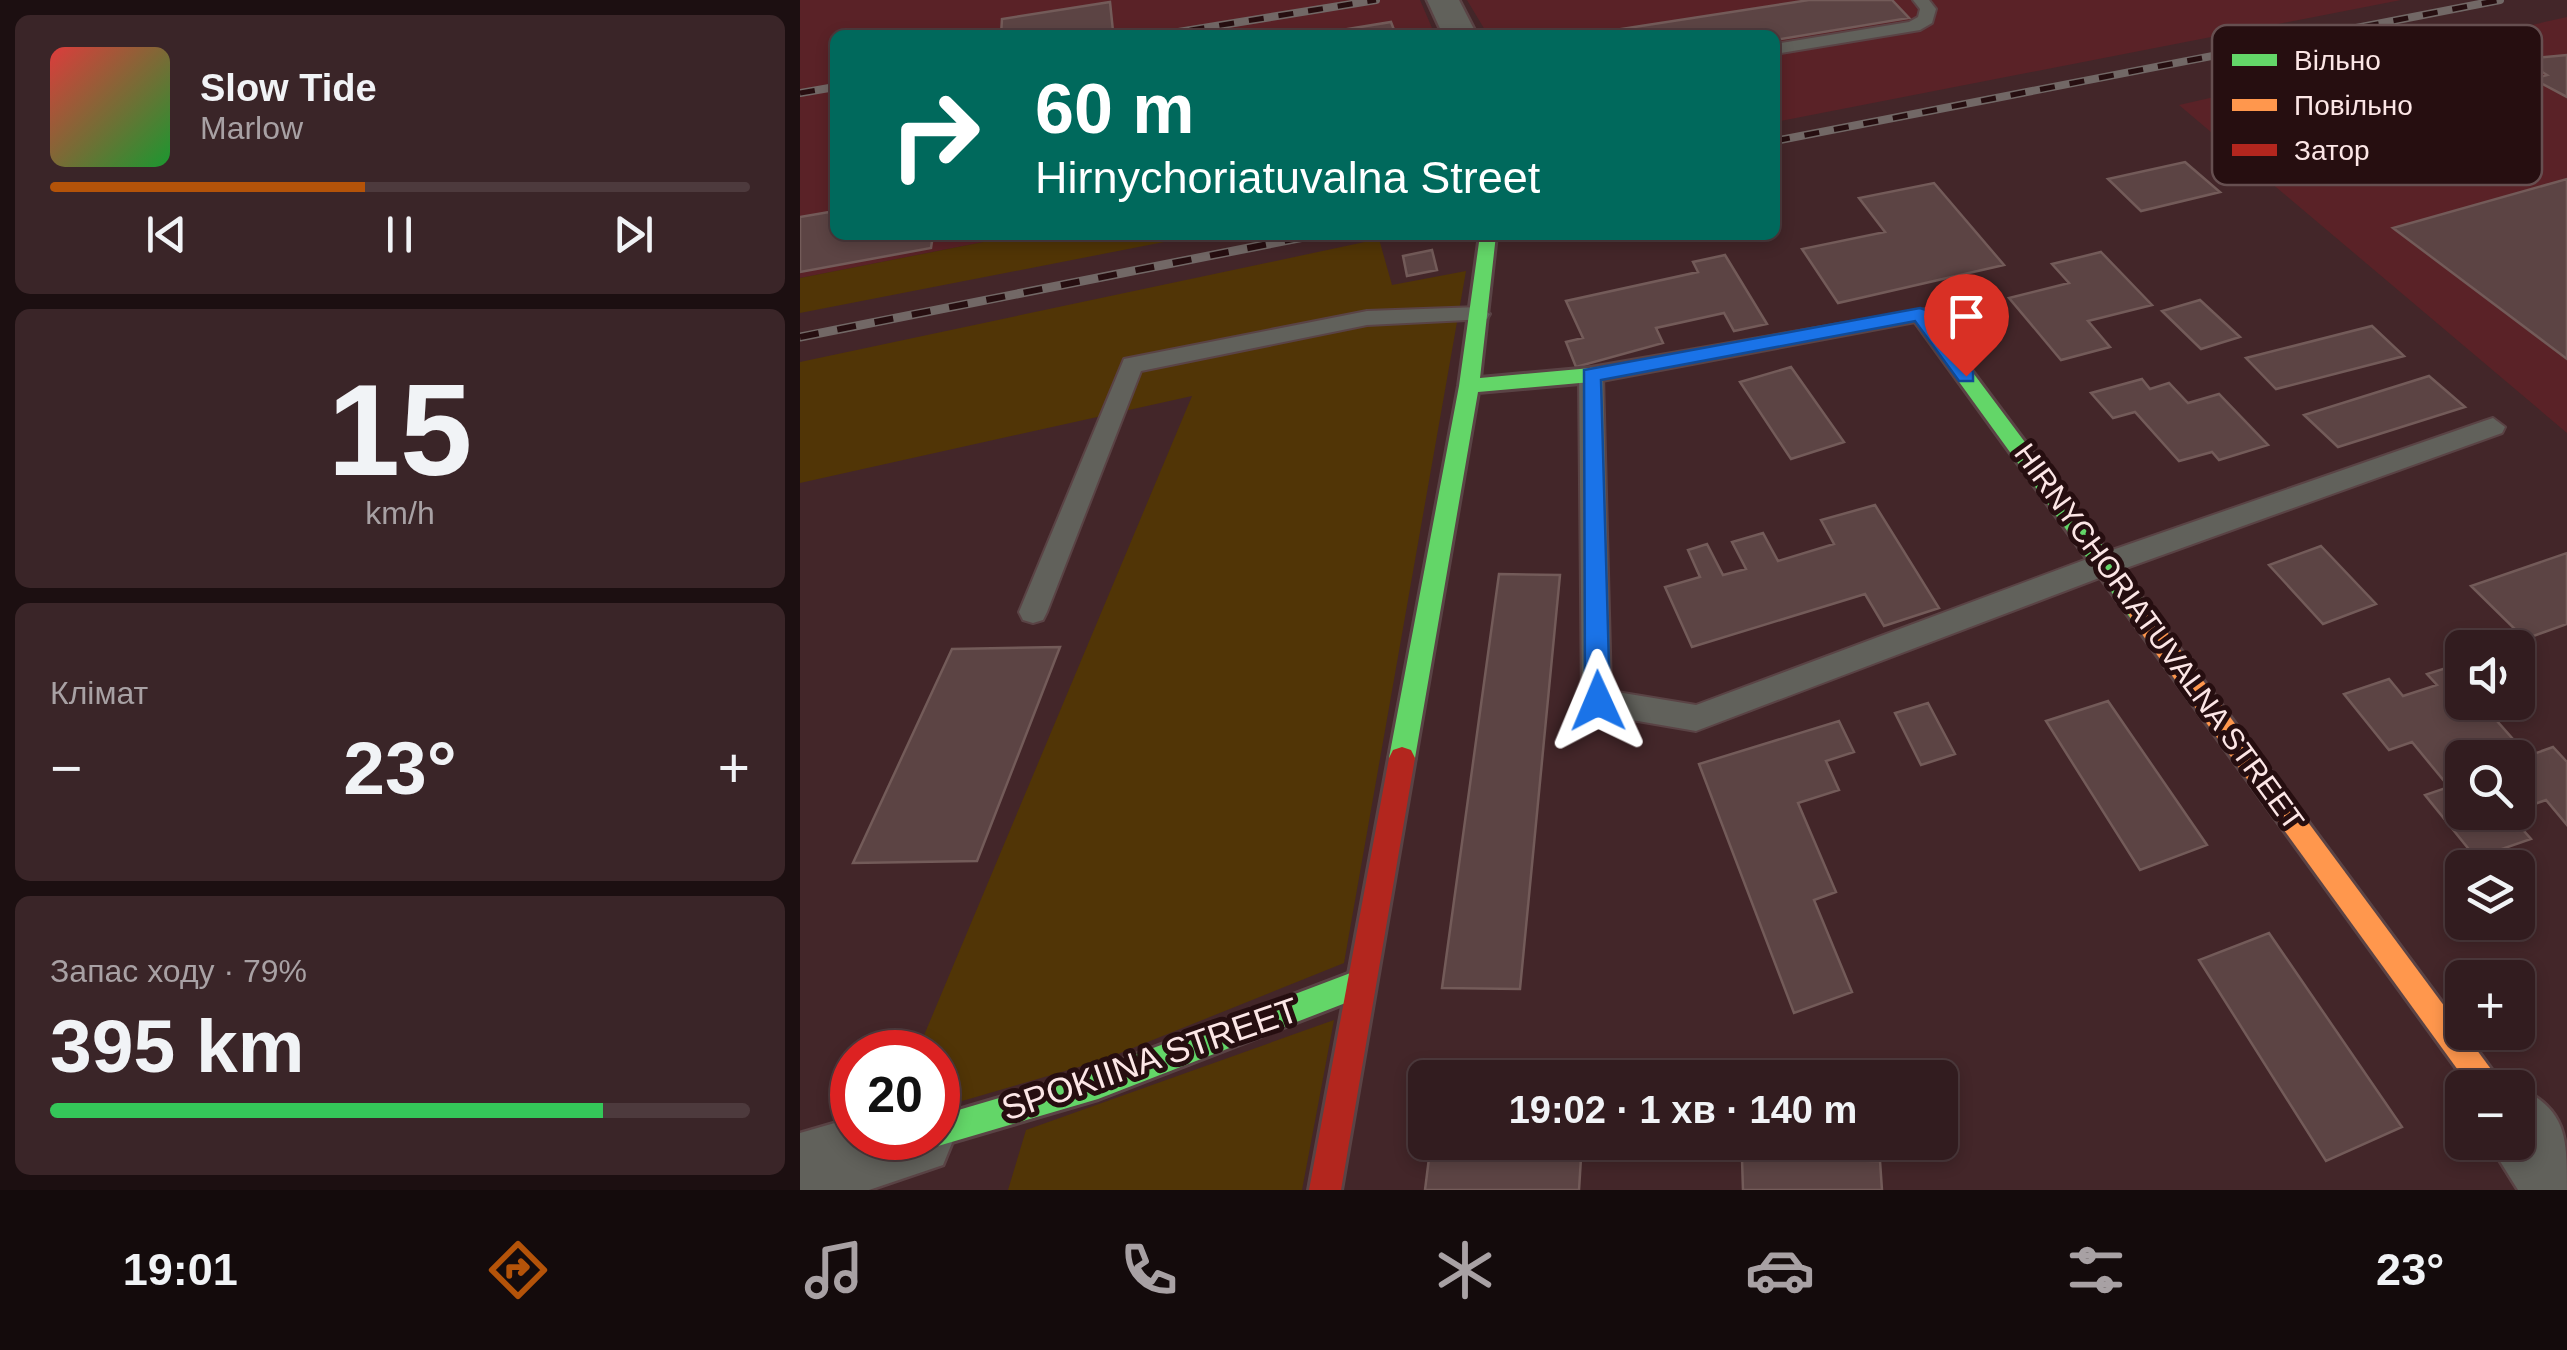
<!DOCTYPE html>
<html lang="uk">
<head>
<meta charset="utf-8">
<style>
  :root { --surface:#321c1f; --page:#3a2528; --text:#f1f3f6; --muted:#a8a1a4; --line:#4d3a3d; --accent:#b45309 }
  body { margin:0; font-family:Helvetica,sans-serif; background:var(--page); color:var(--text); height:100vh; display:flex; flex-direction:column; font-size:38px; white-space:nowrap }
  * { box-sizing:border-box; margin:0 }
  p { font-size:32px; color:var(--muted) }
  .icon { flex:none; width:55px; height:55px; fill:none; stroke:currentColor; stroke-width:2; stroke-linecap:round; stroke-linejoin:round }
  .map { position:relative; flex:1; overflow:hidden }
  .side { display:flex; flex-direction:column; gap:15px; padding:15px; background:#1c0f11; width:800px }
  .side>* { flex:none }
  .hud { position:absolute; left:30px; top:30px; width:950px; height:210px; border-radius:15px; box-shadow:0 5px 15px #0003,0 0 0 2px var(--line); background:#00695c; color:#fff; overflow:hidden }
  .controls { position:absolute; left:1645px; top:630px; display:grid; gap:20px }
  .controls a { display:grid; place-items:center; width:90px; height:90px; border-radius:15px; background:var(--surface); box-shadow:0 5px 15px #0003,0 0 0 2px var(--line); font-size:50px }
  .speed { position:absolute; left:30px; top:1030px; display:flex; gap:20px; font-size:50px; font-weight:700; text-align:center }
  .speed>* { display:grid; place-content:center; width:130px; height:130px; border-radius:50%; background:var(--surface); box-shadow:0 5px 15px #0003,0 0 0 2px var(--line); line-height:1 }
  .speed .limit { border:15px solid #d22; background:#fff; color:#111 }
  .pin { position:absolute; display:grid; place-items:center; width:85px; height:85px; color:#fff; margin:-102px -42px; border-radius:50% 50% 50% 0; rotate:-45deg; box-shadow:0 0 10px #0007 }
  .pin .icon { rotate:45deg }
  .me { position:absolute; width:110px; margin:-55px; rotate:359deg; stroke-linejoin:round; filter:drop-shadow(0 0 8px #0008) }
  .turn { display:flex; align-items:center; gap:35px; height:210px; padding:0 40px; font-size:45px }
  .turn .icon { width:130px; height:130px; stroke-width:2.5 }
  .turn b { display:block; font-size:70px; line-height:85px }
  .big { font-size:75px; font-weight:700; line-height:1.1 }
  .side .widget { flex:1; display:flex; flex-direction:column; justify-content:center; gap:15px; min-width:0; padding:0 35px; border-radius:15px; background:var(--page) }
  .side .dial { align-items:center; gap:0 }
  .dial b { font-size:130px; line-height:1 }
  .song { display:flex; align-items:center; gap:30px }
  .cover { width:120px; height:120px; border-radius:15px; background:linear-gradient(135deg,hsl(0 70% 55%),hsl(130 70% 35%)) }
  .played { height:10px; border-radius:5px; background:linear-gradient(90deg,var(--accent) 45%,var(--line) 45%) }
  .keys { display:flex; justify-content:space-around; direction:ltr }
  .heat { display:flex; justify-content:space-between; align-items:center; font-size:55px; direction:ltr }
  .charge { height:15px; border-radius:8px; background:linear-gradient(90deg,#34c759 79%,var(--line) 0) }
  .trip { position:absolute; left:608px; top:1060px; width:550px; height:100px; border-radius:15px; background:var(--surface); box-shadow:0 5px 15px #0003,0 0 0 2px var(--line); font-weight:700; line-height:100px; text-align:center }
  .dock { display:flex; height:160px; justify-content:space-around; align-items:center; background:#140b0c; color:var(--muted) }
  .dock .icon { width:70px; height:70px }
  .dock .on { color:var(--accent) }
  .dock b { font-size:45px; color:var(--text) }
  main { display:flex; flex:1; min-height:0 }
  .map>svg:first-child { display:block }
  .built { fill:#5a2227 }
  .green { fill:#513506 }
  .building { fill:#5c4444; stroke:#735b59; stroke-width:2.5 }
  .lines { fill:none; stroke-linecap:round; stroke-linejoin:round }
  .lane-casing { stroke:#5a4345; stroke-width:4 }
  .street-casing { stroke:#5a4345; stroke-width:5 }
  .fast-casing { stroke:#5a4345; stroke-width:6 }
  .slow-casing { stroke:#5a4345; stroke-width:6 }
  .jam-casing { stroke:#5a4345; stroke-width:6 }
  .lane { fill:#61615b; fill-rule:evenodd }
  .street { fill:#61615b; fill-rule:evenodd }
  .fast { fill:#63d668; fill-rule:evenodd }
  .slow { fill:#ff974d; fill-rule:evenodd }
  .jam { fill:#b3261e; fill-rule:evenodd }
  .rail-far1-casing { stroke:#726866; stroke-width:8 }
  .rail-casing { stroke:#726866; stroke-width:9 }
  .rail-far1 { stroke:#260e10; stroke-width:5; stroke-dasharray:15; stroke-linecap:butt }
  .rail { stroke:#260e10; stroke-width:6; stroke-dasharray:19; stroke-linecap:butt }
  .route { fill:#1a73e8; stroke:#114b97; stroke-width:2.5 }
  .labels { text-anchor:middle; stroke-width:10; stroke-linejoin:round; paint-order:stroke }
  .street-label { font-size:30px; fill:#fce6e6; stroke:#260e10 }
  .near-street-label { font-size:35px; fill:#fce6e6; stroke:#260e10 }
  .key { fill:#260e10; stroke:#664f50; stroke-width:2.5 }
  .key-label { font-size:28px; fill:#fce6e6 }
</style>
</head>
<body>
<main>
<section class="side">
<div class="widget">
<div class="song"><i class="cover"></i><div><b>Slow Tide</b><p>Marlow</p></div></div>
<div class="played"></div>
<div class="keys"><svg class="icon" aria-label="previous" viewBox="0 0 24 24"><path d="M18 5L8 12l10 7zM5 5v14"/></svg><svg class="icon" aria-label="pause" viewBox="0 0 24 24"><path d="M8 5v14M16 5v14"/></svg><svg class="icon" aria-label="next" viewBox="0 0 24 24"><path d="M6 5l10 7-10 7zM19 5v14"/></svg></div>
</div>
<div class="widget dial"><b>15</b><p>km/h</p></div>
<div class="widget"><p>Клімат</p>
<div class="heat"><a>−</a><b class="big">23°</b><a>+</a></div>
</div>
<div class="widget"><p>Запас ходу · 79%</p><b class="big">395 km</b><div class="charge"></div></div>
</section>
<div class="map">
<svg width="1767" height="1190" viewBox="0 0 1767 1190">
  <rect width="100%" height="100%" fill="#432629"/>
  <path class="built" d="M0 0H620L635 35H35V235H219L0 278Z
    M667 0H1601L975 122V35H688Z
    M1767 17V433L1379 105Z"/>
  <path class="green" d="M219 235H400L0 313V278Z
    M579 239 592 285 666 271 544 963 303 1060 138 1108V1052H117L392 396 0 483V362Z
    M534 1020 502 1190H208L226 1130Z"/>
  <path class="building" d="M1009 0H1092L1109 18 975 40V35L802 32Z
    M310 2 313 31 201 35 202 19Z
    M591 22 596 35H511Z
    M1711 43 1733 58 1767 55V97L1733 79 1747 75 1699 45Z
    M1385 162 1420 192 1341 211 1308 179Z
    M1767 179V359L1593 228Z
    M1134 183 1204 265 1038 303 1002 249 1085 232 1059 198Z
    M35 211V235H133L131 248 0 272V217Z
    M632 250 637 270 607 276 603 256Z
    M1301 252 1352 305 1288 321 1310 347 1261 360 1209 298 1269 283 1252 264Z
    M925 255 967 324 934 331 924 313 856 328 863 343 776 367 766 342 783 338 766 301 898 272 893 262Z
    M1400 300 1440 337 1401 349 1362 311Z
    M1572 326 1604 356 1476 389 1446 358Z
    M991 367 1044 442 991 459 940 382Z
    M1629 376 1665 407 1538 447 1504 415Z
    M1342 379 1350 389 1369 383 1388 403 1419 394 1468 445 1419 460 1412 452 1379 461 1335 412 1313 418 1291 393Z
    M1075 505 1139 608 1084 626 1065 594 892 647 865 587 900 577 888 550 907 544 923 575 946 569 932 542 963 533 978 561 1034 544 1021 520Z
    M1521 546 1576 604 1523 624 1469 565Z
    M1767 553V624L1725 639 1671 586Z
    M699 574 760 575 720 989 642 988Z
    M260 647 177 861 53 863 152 649Z
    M1662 663V702H1708L1711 706 1690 713 1728 756 1753 747 1767 762V825L1746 800 1718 810V758H1662V812H1712L1709 814 1731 839 1676 858 1625 795 1649 787 1612 742 1589 750 1544 694 1589 679 1603 696 1637 685 1627 674Z
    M1308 701 1407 845 1340 870 1246 721Z
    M1128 703 1155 754 1121 765 1095 713Z
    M1039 721 1054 752 1026 761 1039 790 998 803 1036 892 1014 900 1052 992 994 1013 899 764Z
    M1469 933 1602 1127 1526 1161 1399 960Z
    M631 1142H782L779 1190H625Z
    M942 1159 1080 1161 1082 1190H943Z"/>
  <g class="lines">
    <defs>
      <path id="lane" d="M1113 0H1129L1136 9 1132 23 1120 30 975 54V44L1109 22 1118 17 1120 9Z
        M679 307 690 314 687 319 567 325 341 371 247 612 243 620 233 623 223 620 219 612 324 359 567 311Z
        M791 367 803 375 811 691 896 705 1295 556 1684 421 1693 418 1705 427 1702 433 1315 572 896 731 797 714 787 710 782 701 779 375Z"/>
      <path id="street" d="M627 0H659L677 35H643Z
        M1718 1087C1767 1110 1767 1137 1767 1190H1718L1688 1142H1718Z
        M138 1109 143 1111 154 1138 143 1165 69 1190H0V1133L52 1118V1138H138Z"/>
      <path id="fast" d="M680 235H696L680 378 791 368 1126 310 1347 605 1350 612 1347 619H1331L1115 321 791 382 678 392 615 758 611 766 602 769 593 766 589 758 659 386Z
        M561 969 571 973 575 983 571 993 561 997 298 1099 138 1146 125 1138H138V1116L298 1069Z"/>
      <path id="slow" d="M1339 603 1347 605 1705 1088H1671L1331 619 1328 612 1331 605Z"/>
      <path id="jam" d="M602 747 611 750 615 758 541 1190H509L589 758 593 750Z"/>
    </defs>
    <use href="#lane" class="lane-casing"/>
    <use href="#street" class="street-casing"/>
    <use href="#fast" class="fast-casing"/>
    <use href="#slow" class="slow-casing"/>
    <use href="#jam" class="jam-casing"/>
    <use href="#lane" class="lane"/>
    <use href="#street" class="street"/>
    <use href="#fast" class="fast"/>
    <use href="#slow" class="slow"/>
    <use href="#jam" class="jam"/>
    <defs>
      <path id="rail-far1" d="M360 35 576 0
        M0 93 35 87
        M975 141 1700 0"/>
      <path id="rail" d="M0 337 514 235"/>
    </defs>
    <use href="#rail-far1" class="rail-far1-casing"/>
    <use href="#rail" class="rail-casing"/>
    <use href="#rail-far1" class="rail-far1"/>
    <use href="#rail" class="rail"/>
  </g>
  <path class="route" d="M1120 308 1126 310 1173 372V381H1159L1115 321 801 380 810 701 806 709 798 712 789 709 785 701 784 370Z"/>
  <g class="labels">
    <g class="street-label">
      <text transform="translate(1359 637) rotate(54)" y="10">HIRNYCHORIATUVALNA STREET</text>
    </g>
    <g class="near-street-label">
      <text transform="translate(350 1059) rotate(-19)" y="12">SPOKIINA STREET</text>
    </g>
  </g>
  <rect x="1412" y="25" width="330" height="160" rx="15" class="key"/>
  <rect x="1432" y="54" width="45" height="12" fill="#63d668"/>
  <rect x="1432" y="99" width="45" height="12" fill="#ff974d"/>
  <rect x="1432" y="144" width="45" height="12" fill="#b3261e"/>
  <g class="key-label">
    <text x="1494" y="70">Вільно</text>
    <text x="1494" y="115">Повільно</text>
    <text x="1494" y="160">Затор</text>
  </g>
</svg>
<div class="controls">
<a><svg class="icon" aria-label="sound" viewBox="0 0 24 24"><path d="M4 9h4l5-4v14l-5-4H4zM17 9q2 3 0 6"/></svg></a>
<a><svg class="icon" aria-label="search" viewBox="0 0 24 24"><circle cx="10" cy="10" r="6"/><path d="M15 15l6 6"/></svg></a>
<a><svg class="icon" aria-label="layers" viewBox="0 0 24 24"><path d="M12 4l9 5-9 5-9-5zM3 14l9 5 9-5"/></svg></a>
<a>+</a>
<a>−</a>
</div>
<div class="speed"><div class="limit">20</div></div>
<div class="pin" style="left:1166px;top:376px;background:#d93025"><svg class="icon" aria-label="arrive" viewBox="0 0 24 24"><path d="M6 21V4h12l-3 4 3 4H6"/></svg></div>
<svg class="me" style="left:798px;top:701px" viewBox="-20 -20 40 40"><path d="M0-17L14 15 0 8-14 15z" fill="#1a73e8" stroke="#fff" stroke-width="4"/></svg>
<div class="trip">19:02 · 1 хв · 140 m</div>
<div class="hud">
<div class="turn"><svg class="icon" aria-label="right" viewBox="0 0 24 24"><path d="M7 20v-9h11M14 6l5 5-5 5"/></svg><div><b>60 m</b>Hirnychoriatuvalna Street</div></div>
</div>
</div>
</main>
<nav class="dock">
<b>19:01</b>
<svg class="icon on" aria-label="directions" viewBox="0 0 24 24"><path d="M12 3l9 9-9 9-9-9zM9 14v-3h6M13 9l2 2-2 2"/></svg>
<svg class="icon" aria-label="music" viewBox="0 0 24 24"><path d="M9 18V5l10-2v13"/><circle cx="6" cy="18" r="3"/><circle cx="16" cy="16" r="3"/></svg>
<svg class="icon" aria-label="phone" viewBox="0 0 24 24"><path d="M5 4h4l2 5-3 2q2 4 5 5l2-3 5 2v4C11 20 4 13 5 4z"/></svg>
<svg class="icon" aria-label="climate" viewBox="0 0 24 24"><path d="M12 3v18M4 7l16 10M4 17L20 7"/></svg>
<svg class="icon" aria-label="car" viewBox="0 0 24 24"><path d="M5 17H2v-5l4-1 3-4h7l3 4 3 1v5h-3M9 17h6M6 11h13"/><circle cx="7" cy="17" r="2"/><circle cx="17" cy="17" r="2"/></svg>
<svg class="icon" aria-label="filters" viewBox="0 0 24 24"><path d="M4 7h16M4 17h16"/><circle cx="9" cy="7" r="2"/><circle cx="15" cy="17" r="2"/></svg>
<b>23°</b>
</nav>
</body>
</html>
